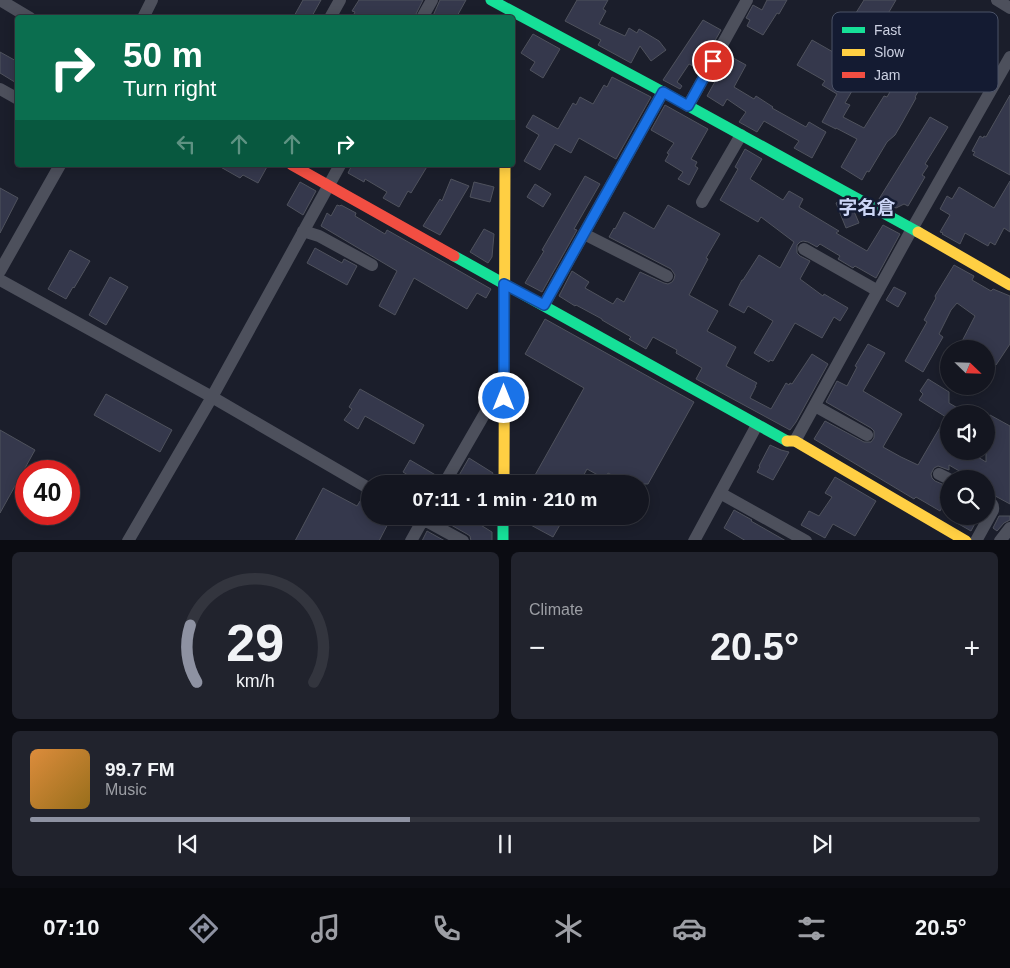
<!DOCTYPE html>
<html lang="en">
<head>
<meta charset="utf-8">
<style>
  :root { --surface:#141620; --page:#21232d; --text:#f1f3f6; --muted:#9d9fa5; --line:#33353e; --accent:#8e92a2 }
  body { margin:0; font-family:Helvetica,"Noto Sans JP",sans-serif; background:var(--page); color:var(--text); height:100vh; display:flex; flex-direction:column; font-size:19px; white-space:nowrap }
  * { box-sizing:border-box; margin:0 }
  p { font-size:16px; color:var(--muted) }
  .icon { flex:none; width:28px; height:28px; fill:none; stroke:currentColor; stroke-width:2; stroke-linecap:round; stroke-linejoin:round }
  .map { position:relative; height:540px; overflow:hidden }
  .panel { display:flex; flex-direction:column; gap:12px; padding:12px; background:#0b0c12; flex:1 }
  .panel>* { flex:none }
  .guide { position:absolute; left:15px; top:15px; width:500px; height:152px; border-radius:5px; box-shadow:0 2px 12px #0003,0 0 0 1px var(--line); background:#0b6e4f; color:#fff; overflow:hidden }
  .needle { width:32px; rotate:113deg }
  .buttons { position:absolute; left:940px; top:340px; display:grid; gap:10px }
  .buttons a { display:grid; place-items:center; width:55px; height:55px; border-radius:50%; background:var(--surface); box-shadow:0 2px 12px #0003,0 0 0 1px var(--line); font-size:25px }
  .speed { position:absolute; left:15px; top:460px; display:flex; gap:10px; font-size:25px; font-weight:700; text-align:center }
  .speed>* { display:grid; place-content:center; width:65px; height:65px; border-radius:50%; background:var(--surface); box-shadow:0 2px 12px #0003,0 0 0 1px var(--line); line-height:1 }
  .speed .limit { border:8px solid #d22; background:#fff; color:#111 }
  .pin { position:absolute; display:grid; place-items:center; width:42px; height:42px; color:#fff; margin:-21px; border:2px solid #fff; border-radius:50%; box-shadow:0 1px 5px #0007 }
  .me { position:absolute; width:55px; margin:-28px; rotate:0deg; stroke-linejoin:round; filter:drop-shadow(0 0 4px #0008) }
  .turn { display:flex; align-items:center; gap:18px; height:105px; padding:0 25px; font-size:22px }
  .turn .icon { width:65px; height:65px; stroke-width:2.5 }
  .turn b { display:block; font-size:35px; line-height:42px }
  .lanes { display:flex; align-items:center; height:48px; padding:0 25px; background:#0003; justify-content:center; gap:25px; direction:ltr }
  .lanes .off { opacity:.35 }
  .big { font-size:38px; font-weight:800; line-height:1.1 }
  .panel .card { flex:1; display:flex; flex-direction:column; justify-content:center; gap:8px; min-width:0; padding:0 18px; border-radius:8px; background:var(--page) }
  .panel .dial { align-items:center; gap:0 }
  .dial svg { height:130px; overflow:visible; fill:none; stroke:var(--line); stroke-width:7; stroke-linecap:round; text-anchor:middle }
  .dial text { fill:var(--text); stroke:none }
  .song { display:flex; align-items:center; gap:15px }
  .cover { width:60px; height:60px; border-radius:8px; background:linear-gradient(135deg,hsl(30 70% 55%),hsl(40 70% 35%)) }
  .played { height:5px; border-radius:2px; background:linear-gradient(90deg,var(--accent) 40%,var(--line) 40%) }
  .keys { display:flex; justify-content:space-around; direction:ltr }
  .heat { display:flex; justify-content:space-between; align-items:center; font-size:28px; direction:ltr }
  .panel .tiles { flex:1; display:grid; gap:12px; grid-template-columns:1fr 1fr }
  .card:last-child { grid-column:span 2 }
  .trip { position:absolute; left:361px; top:475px; width:288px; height:50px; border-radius:25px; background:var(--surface); box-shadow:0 2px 12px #0003,0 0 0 1px var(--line); font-weight:800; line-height:50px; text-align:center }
  .dock { display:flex; height:80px; justify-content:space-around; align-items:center; background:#08090d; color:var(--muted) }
  .dock .icon { width:35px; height:35px }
  .dock .current { color:var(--accent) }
  .dock b { font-size:22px; color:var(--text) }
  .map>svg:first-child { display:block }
  .building { fill:#35384c; stroke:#4f525d }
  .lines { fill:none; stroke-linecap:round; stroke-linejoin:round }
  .street { stroke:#4d505c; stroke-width:12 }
  .fast { stroke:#16e098; stroke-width:11 }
  .slow { stroke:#ffcf43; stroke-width:11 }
  .jam { stroke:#f24e42; stroke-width:11 }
  .route-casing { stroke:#114b97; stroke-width:12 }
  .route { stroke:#1a73e8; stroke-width:9 }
  .labels { text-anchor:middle; stroke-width:5; stroke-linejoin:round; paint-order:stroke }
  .quarter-label { font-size:19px; font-weight:bold; fill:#cbd5f6; stroke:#141b32 }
  .key { fill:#141b32; stroke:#4b5267; stroke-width:1 }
  .key-label { font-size:14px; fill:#ccd1e2 }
</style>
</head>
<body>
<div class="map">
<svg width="1010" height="541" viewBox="0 0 1010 541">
  <rect width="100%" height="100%" fill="#1b1e2b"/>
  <path class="building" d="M303 0H321L311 18H293Z
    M359 0H423L414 18H352L355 12 352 11Z
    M440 0H466L456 18H432Z
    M577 0H608L603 9 606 11 599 24 625 36 629 28 637 33 639 29 659 41 666 50 651 61 640 46 631 63 598 45 601 40 565 21Z
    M767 0H787L779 14 777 13 763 35 747 26 750 20 746 18 753 5 762 10Z
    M864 0H896L869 46 873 48 867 59 870 60 845 103 850 105 843 117 864 128 884 96 887 97 902 71 901 70 912 51 934 64 915 97 916 98 902 123 895 135 887 142 869 172 867 171 862 180 841 167 857 139 836 128V129L822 122 837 94 822 85 825 81 797 65 812 40 840 56 856 29 849 24Z
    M703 20 721 30 699 69 689 64 677 82 682 86 680 89 663 80Z
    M533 34 560 49 543 78 530 70 535 62 521 53Z
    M0 52 18 62V84L0 73Z
    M726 54 746 65 734 87 754 99 756 96 773 107 772 108 806 127 809 122 826 132 812 158 794 148 799 141 764 121 757 132 739 122 746 112 727 99 723 106 707 96 717 78 714 76Z
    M612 77 651 97 616 159 579 138 571 153 555 144 540 170 524 161 539 135 526 127 533 115 558 129 573 103 576 105 580 97 593 104 604 85 607 87Z
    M1010 95V175L973 155 975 152 972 151 980 136 983 138 984 136 986 137Z
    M665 105 708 129 691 159 697 162 695 166 698 168 689 185 678 179 683 172 665 161 669 154 667 153 674 143 651 130Z
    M930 117 948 127 925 164 928 166 922 175 925 177 908 206 904 204 896 208 879 199Z
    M745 149 762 159 750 179 783 200 789 191 803 199 799 207 839 231 836 233 867 251 883 225 900 234 876 278 855 266 853 268 838 259 840 256 820 244 817 247 808 242 803 241 800 242 797 245V253L800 256 810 261 800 279 823 296 824 294 848 308 840 321 834 317 822 338 795 323 773 361 770 360 769 362 754 353 773 321 748 306 744 313 729 305 742 280H743L759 255 780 268 794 242 761 217 758 222 720 200 738 169 735 167Z
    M217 165H268L258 183 243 175 240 178Z
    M352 165H428L411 193 408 191 399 207 383 198 387 192 365 179 364 182 348 173Z
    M585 176 600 184 574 229 577 230 542 292 525 283 544 251 542 250Z
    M451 179 469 186 440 235 423 226 440 199 442 201Z
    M1010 181V232L1004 228 995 245 990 242 988 246 965 233 960 244 942 234 943 233 940 232 950 215 940 209 947 196 952 199 959 187 994 208Z
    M300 182 316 191 303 215 287 205Z
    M474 182 494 187 490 202 470 197Z
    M535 184 551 194 543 207 527 197Z
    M0 188 18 198 0 233Z
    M840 201 853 209 859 223 846 228 836 203Z
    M337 205 340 206 341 205 356 213 355 216 385 234 387 230 491 289 486 298 477 293 467 309 414 278 395 315 379 306 397 271 321 226 327 213 331 216Z
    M668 205 720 234 706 258 708 259 689 295 718 311 707 331 736 347 726 366 757 383 755 386H756L750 398 771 409 786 383 789 385 790 383 792 384 812 354 828 364 796 422 790 430 696 379 702 368 676 353 677 350 653 337 646 349 629 339 631 337 602 320V319L576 305 575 306 559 296 572 271 589 282 585 288 613 304 617 298 624 302 640 272 664 283 668 284 672 282 674 279 675 275 671 269 609 237 614 228 615 229 624 212 654 229Z
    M484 229 494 234 492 257 488 263 470 252Z
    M315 248 342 263 344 259 357 266 347 285 307 263Z
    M70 250 90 261 74 288 73 287 66 299 48 289Z
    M954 265 974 276 972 280 991 291 993 289 1010 296V344L996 365 986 358V349H958L975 316 957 303 951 310 939 334 943 337 923 372 905 361 927 322 924 320 936 298 935 296Z
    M110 277 128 287 106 325 89 315Z
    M894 287 906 293 898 307 886 300Z
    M545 319 694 402 648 484H628L608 473 605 479 587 469 579 484H530L584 388 525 354Z
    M868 344 885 353 863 391 902 414 883 447 901 457 918 465 946 417 919 400 923 394 920 391 928 379 949 392V403L968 414H949V451H968L986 462V422L990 415 1010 426V504L986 491V479H973L949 465V470L938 466 934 468 931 474 932 478 935 481 949 487V495L940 511 916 497 914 499 814 439 825 421 864 442H871L874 438V431L871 428 826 402 837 381 847 386 857 367 855 366Z
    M360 389 424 425 414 444 365 416 358 429 344 420 352 409 349 407Z
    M106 394 172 430 160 452 94 415Z
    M0 430 35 450 0 513Z
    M770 445 781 450 789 452 773 480 757 472 760 467 759 466Z
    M469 458 493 473 488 484H454Z
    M410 460 439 477 436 484H422L403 472Z
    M835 477 876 501 855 536 833 524 825 538 801 525 809 511 819 516 832 497 825 493Z
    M323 488 357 506 364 495 370 497V516H392L379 541H295Z
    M734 510 752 520 751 521 786 541H746L724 528Z
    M435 516H466L492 532V541H471L470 536 467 534Z
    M514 516H565L553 537Z
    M952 516H979L971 531 950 519Z
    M999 516H1010V520L1004 523 997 531 993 528Z
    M427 531 445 541H422Z"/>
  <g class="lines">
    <path class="street" d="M0 0 30 18
      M997 0 1010 8
      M143 18 152 0
      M330 18 340 0
      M422 18 432 0
      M888 56 899 34 912 31 997 79
      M0 89 18 99
      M688 106 747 0
      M702 202 741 135
      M303 231 319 236 372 265
      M584 234 667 276
      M804 249 878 291
      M0 271 60 165
      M0 280 212 397 370 489
      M544 305 663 92
      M815 406 867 435
      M795 441 912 229 1010 57
      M939 474 949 479
      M444 484 503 382
      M720 493 806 541
      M417 516 463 541
      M128 541 212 397 340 165
      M411 541 425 516
      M694 541 757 425
      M976 541 993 510C994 504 991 503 986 500
      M1000 541 1010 528"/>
    <path class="fast" d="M491 0 663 92 918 232
      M454 256 787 441
      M503 516V541"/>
    <path class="slow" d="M918 232 1010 285
      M787 441H795L966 541
      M504 484 505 165"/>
    <path class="jam" d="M292 165 454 256"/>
  </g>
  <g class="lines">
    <defs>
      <path id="route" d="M504 398V284L544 305 663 92 688 106 713 61"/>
    </defs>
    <use href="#route" class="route-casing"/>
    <use href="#route" class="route"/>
  </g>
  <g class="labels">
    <g class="quarter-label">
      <text x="867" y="214">字名倉</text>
    </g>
  </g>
  <rect x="832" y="12" width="166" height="80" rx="8" class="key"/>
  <rect x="842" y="27" width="23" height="6" fill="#16e098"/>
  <rect x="842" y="49" width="23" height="7" fill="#ffcf43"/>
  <rect x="842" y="72" width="23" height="6" fill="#f24e42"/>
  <g class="key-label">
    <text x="874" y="35">Fast</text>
    <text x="874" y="57">Slow</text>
    <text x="874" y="80">Jam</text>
  </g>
</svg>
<div class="buttons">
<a><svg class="needle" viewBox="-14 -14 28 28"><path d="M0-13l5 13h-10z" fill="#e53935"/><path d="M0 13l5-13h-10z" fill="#9d9fa5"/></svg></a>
<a><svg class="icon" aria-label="sound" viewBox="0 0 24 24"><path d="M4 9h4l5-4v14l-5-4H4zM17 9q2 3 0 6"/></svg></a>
<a><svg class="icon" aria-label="search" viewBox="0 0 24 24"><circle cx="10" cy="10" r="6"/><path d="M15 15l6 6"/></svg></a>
</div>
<div class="speed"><div class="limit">40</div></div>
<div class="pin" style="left:713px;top:61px;background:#d93025"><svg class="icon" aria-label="arrive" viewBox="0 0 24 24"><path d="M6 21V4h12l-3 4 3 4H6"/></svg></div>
<svg class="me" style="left:504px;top:398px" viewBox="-20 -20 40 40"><circle r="17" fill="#1a73e8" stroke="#fff" stroke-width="3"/><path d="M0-11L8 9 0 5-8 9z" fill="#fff"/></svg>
<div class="trip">07:11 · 1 min · 210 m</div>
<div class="guide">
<div class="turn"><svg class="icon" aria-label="right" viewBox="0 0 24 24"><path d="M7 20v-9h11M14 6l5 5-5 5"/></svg><div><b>50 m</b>Turn right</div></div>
<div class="lanes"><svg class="icon off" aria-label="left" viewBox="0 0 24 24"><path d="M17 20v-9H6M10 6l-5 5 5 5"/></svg><svg class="icon off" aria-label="ahead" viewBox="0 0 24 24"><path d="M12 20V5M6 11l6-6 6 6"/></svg><svg class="icon off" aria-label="ahead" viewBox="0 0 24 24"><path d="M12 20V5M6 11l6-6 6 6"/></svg><svg class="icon" aria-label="right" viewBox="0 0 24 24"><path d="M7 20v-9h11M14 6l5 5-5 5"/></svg></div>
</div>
</div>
<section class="panel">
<div class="tiles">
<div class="card dial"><svg viewBox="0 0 100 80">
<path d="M14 69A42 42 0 1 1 86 69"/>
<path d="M14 69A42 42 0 0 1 10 34" stroke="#8e92a2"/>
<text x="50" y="56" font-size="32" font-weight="700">29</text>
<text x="50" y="72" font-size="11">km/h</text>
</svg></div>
<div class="card"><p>Climate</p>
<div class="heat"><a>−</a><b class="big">20.5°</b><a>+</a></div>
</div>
<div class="card">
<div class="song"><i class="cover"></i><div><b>99.7 FM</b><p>Music</p></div></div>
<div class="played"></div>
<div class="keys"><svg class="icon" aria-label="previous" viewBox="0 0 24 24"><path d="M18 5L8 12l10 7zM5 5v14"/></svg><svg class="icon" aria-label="pause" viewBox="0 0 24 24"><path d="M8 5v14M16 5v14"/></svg><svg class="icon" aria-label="next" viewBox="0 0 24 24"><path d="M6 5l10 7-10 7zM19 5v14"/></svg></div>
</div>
</div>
</section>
<nav class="dock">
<b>07:10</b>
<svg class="icon current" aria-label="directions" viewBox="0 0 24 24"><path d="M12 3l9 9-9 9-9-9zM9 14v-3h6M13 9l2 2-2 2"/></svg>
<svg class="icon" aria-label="music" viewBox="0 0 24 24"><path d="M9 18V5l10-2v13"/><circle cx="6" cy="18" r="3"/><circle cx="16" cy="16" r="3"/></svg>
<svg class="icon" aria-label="phone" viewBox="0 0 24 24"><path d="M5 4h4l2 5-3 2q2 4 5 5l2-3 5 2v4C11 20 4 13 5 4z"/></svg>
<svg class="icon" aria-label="climate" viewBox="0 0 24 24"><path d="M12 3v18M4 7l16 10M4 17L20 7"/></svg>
<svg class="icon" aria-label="car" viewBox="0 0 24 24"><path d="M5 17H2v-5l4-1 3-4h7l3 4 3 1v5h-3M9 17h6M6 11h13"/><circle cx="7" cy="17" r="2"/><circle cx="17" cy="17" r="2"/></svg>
<svg class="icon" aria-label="filters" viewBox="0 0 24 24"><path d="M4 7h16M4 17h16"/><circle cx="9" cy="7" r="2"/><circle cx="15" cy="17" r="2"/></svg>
<b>20.5°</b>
</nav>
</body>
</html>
